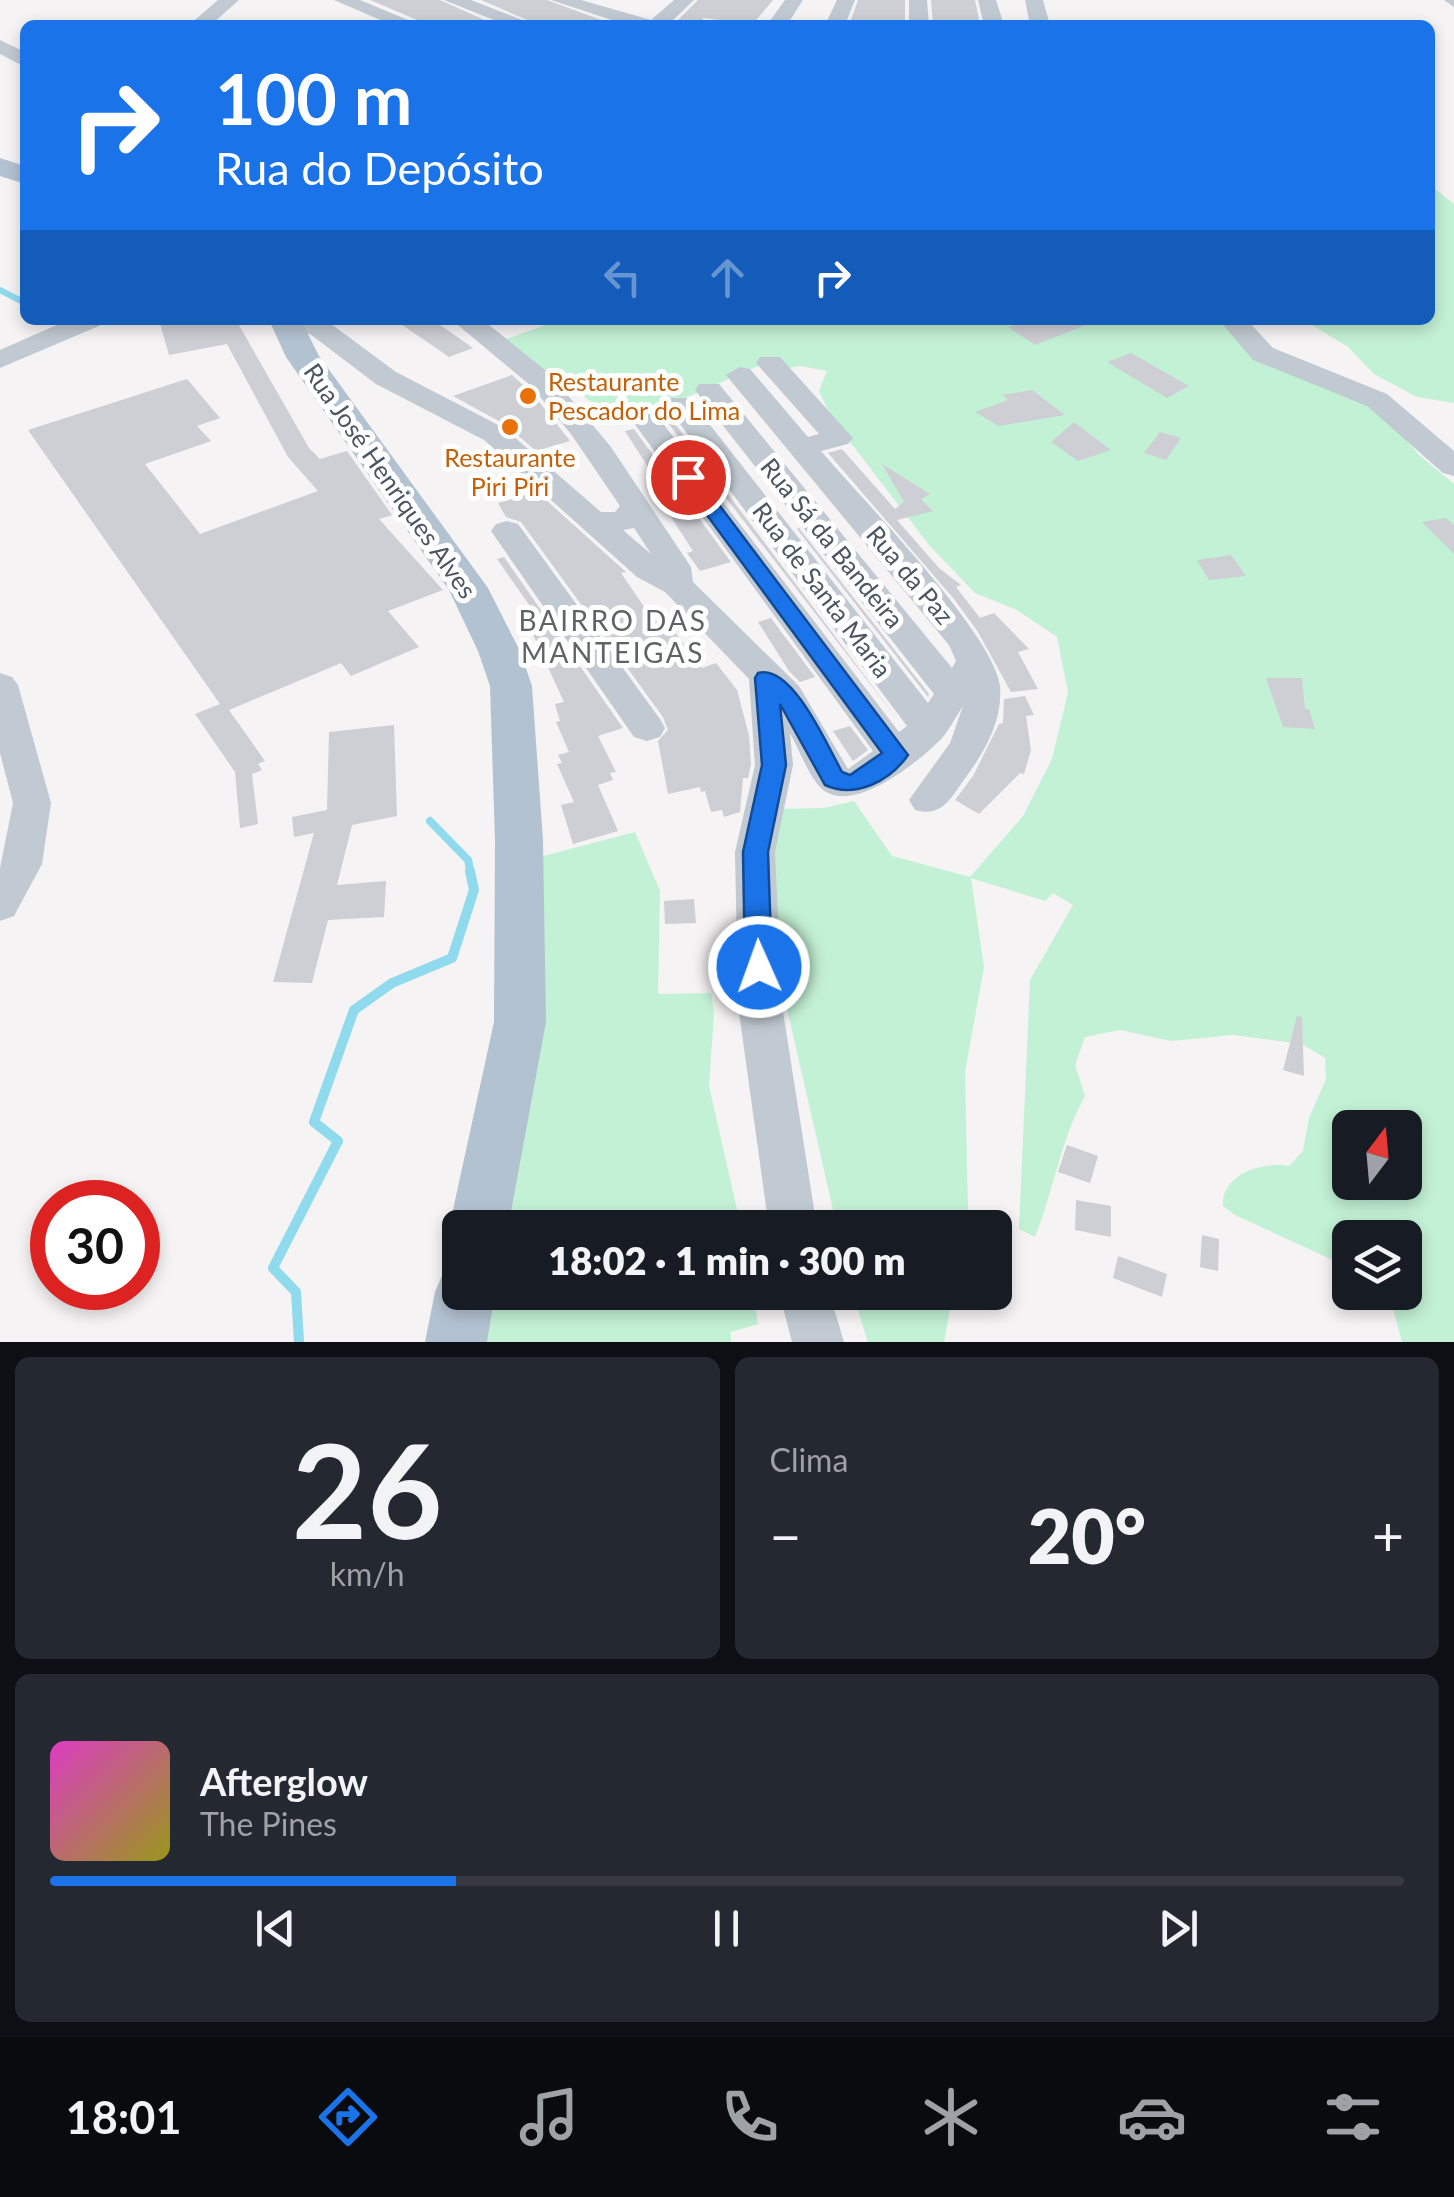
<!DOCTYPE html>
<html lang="pt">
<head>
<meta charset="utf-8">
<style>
  :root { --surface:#171b24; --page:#242831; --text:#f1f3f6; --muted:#9ea1a6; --line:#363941; --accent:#1a73e8 }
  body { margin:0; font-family:Lato,sans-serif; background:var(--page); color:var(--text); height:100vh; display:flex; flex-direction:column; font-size:38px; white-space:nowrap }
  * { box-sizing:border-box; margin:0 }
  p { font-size:32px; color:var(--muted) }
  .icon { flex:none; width:55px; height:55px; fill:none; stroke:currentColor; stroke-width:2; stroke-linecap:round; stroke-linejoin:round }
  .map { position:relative; height:1342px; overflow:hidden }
  .sheet { display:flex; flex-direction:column; gap:15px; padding:15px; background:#0d0f14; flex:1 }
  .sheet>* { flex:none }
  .guide { position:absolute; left:20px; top:20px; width:1415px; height:305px; border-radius:15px; box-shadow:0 5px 15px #0003; background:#1a73e8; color:#fff; overflow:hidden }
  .needle { width:65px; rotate:16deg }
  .controls { position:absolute; left:1332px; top:1110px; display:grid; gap:20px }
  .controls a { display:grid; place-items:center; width:90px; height:90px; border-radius:15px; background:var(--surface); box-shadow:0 5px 15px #0003; font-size:50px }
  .speed { position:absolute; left:30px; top:1180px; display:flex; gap:20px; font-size:50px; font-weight:700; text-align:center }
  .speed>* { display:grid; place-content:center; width:130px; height:130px; border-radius:50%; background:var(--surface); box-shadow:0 5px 15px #0003; line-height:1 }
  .speed .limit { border:15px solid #d22; background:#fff; color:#111 }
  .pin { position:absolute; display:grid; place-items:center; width:85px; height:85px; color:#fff; margin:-42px; border:5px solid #fff; border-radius:50%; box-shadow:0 2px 10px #0007 }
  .me { position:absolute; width:110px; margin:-55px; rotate:358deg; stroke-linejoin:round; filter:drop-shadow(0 0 8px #0008) }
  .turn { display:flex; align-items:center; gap:35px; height:210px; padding:0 30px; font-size:45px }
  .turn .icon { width:130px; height:130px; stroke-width:2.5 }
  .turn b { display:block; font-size:70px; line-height:85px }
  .lanes { display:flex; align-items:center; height:95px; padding:0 30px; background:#0003; justify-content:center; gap:50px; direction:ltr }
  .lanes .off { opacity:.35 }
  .big { font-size:75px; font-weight:800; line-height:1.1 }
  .sheet .widget { flex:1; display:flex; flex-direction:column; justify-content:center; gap:15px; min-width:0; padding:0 35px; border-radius:15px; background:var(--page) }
  .sheet .dial { align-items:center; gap:0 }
  .dial b { font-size:130px; line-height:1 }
  .song { display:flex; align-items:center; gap:30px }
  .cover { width:120px; height:120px; border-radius:15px; background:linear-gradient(135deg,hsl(310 70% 55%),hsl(60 70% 35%)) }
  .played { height:10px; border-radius:5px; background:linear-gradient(90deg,var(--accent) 30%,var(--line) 30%) }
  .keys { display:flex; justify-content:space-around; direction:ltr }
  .heat { display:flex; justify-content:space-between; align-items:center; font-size:55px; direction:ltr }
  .sheet .tiles { flex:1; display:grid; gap:15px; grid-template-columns:1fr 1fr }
  .widget:last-child { grid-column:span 2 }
  .trip { position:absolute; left:442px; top:1210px; width:570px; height:100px; border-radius:15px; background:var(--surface); box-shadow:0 5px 15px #0003; font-weight:800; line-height:100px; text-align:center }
  .tabs { display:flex; height:160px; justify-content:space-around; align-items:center; background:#090b0e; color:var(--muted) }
  .tabs .icon { width:70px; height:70px }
  .tabs .on { color:var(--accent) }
  .tabs b { font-size:45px; color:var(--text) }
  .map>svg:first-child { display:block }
  .green { fill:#c3f1d5; fill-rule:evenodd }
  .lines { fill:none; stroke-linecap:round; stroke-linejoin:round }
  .stream-far2 { stroke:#90daee; stroke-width:6 }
  .stream-far1 { stroke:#90daee; stroke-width:8 }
  .stream { stroke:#90daee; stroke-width:10 }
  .building { fill:#cdcfd5 }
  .minor { fill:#c1cad2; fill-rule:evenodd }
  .major { fill:#b3c2d1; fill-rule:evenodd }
  .route { fill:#1a73e8; stroke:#114b97; stroke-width:2.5 }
  .food-dot { fill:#e8710a; stroke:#fff; stroke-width:4 }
  .labels { text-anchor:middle; stroke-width:10; stroke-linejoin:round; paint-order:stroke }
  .food-label { font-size:25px; fill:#c56008; stroke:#fff; text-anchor:start }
  .street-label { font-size:25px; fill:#4a5661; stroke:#fff }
  .neighbourhood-label { font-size:28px; letter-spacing:2.5px; fill:#5f6368; stroke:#fff }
</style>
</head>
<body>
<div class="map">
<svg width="1454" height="1342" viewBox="0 0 1454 1342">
  <rect width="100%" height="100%" fill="#f5f3f3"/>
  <path class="green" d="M1430 185 1454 204V403L1417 397 1374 374 1348 347 1304 320H1430Z
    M551 320H1219L1382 410 1419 455 1454 484V1342H1402L1394 1312 1382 1293 1405 1292V1238H1350V1268L1235 1215 1223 1206C1221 1174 1263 1161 1289 1166L1303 1151 1309 1118 1326 1079 1325 1058 1302 1044 1233 1035 1171 1041 1120 1030 1085 1037 1075 1065 1085 1096C1060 1141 1054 1190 1035 1237L1019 1229 1030 980 1073 905 1053 893 1045 901 971 878 984 967 965 1072 968 1211 965 1227H837L783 991 769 830 775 809 824 808 854 801 892 856 970 877 1023 816 1052 759 1068 692 1057 637 1017 610 975 593 930 546 831 417 819 391 827 371 800 366 782 369 774 359 621 426 569 384 557 386 501 341 551 323ZM1350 1128H1405V1182H1350Z
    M635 832 660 891 658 994 711 993 714 1013 709 1086 741 1227 497 1228 532 859Z
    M485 1293H753L758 1324 731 1332V1342H476Z
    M852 1293H953L944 1342H868Z"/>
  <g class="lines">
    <path class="stream-far2" d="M0 290 25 303"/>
    <path class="stream-far1" d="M430 821 468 860 471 873"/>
    <path class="stream" d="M299 1342 296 1292 273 1268 338 1141 314 1122 354 1010 392 983 452 958 474 890 470 871"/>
  </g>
  <path class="building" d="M370 0H440L496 25H429Z
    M481 0H547L615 25H539Z
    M698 0H773L753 24 703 18 702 25H673Z
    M858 0H905V25H849Z
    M931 0H975L980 25H933Z
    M159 320H236L309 448 320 459 347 451 392 515 379 519 443 590 388 611 419 647 351 676 341 663 229 710 265 761 258 764 262 770 252 774 258 824 240 828 235 772 195 714 220 704 28 430 187 379 220 418 197 426 211 441 145 464 200 534 318 491 288 457 227 344 169 355Z
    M395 320H433L473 348 449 357Z
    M1036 320H1096V321L1035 345 1008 327Z
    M1131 353 1189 386 1167 398 1107 362Z
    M512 375 533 394 570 441 536 451 506 425 453 396Z
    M1032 390 1065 415 999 426 975 412 1008 400 1002 395Z
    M673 421 898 720 667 422Z
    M1074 422 1111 450 1078 461 1051 442Z
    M634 429 731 562 700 571 687 553 693 551 662 503 670 501 625 431Z
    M1160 432 1181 438 1166 460 1144 453Z
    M842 449 895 509 904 502 882 464 930 494 921 499 933 511 897 520 939 568 961 585 956 587 980 618 994 613 1029 649 1018 652 1038 689 1011 692 978 632 954 599 828 453Z
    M537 492 626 572 621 573 649 614 660 625 668 623 702 668 716 663 737 690 749 735 751 765 748 778H743L740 812 724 817 722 810 711 812 705 791 701 792 700 787 668 794 658 741 668 730 663 717 521 522 506 517 498 503Z
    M1446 518 1454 525V554L1422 522Z
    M799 528 929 694 928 697 797 529Z
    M1231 555 1246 576 1209 580 1197 560Z
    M504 557 623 728 598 736 616 772 610 773 613 780 598 785 618 831 573 844 561 805 574 802 557 764 562 763 558 755 569 752 556 722 560 721 555 704 564 702 529 626 542 623 497 559Z
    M771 618 815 677 800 682 789 671 758 622Z
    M1266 678H1302L1305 709H1309L1315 729 1283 727Z
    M1025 696 1034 715 1026 716 1031 750 1024 774 1020 773 979 814 955 800 973 776 999 724 1003 723 1004 699Z
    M394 725 397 816 352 825 337 885 386 881 384 917 328 920 312 983 273 982 314 833 294 837 292 817 327 810 329 732Z
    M850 726 868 750 853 761 833 731Z
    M694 899 696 923 665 924 664 901Z
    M1297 1016 1302 1017 1304 1076 1283 1070Z
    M1067 1145 1098 1156 1090 1183 1058 1172Z
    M1076 1200 1111 1206V1237L1075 1230Z
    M1202 1235 1219 1239 1218 1271 1200 1267Z
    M1118 1256 1167 1274 1162 1297 1113 1278Z"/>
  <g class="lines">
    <path class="minor" d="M218 0H239L211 25H189Z
      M334 0H360L420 25H392Z
      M444 0H471L535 25H506Z
      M551 0H581L651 20 674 0H694L668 25H627Z
      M785 0H803L787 25H767Z
      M837 0H855L845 25H825Z
      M909 0H927L929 25H909Z
      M978 0H996L1004 25H984Z
      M1025 0H1043L1050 25H1030Z
      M1444 0H1454V7Z
      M0 40 25 52V67L0 54Z
      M68 320H103L99 326 0 368V350Z
      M273 320 327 321 396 372 504 428 601 512H615L620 506 571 434 531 386 452 320H483L550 374 611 447 691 567 693 582 799 686 848 769 873 751 631 419 635 413H655L899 732 907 726 665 404 669 398H689L928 703 934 694 695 390 699 384H719L952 668 956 661 949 645 726 375 740 367 750 369 808 437 819 434 756 363 760 357H780L853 438 848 444 821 451C861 498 994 634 1000 686 1003 720 985 751 966 777 951 798 942 818 915 810L909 800 950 743 963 706C956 716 950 729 942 738 920 761 851 817 821 788 808 775 799 749 790 733L793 765 775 852 782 1005 817 1228H769L738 1005 735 852 755 765 749 679 665 592 637 577 484 440 376 384 310 334 276 328ZM634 528 651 554 623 530Z
      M1219 320H1247L1273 348 1387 394 1454 451V476L1443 473 1367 406 1253 360Z
      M507 521 518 524 660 719 665 728 660 737 647 741 634 737 491 531 496 524Z
      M0 673 12 677 18 685 51 803 42 864 14 916 0 921V868L13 803 0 753Z
      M779 1292H829L844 1342H792Z"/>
    <path class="major" d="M0 158 25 166V184L0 176Z
      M269 320H301L319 356 488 588 520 651 532 686 543 840 546 1022 508 1228H460V1248L449 1228 494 1022 495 840 490 686 478 651 449 590 286 357Z
      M460 1265V1292H495L487 1342H425L435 1292 444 1271Z"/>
  </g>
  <path class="route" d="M688 471 695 473 908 755C890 781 855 799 825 785L780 704 786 765 768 852 772 967 768 975 759 978 749 975 745 967 743 852 762 765 755 678 758 673C792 663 828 747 842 772L850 775 882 753 679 477Z"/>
  <g class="food-dot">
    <circle cx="528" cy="396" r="10"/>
    <circle cx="510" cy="427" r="10"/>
  </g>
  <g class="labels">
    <g class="food-label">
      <text x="548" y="391">Restaurante<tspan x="548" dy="29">Pescador do Lima</tspan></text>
      <text x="510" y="467" text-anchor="middle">Restaurante<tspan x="510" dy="29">Piri Piri</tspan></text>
    </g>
    <g class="street-label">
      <text transform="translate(390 481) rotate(55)" y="9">Rua José Henriques Alves</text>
      <text transform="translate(832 543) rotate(51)" y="9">Rua Sá da Bandeira</text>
      <text transform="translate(910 575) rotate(50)" y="9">Rua da Paz</text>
      <text transform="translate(822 590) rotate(53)" y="9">Rua de Santa Maria</text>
    </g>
    <g class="neighbourhood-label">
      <text x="613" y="631">BAIRRO DAS<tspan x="613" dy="32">MANTEIGAS</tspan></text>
    </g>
  </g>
</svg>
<div class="controls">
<a><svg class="needle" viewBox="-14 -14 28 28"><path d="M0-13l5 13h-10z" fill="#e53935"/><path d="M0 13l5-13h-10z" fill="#9ea1a6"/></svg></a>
<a><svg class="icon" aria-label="layers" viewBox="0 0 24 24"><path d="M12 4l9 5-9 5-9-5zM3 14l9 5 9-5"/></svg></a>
</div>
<div class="speed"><div class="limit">30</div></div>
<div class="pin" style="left:688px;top:477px;background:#d93025"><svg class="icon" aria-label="arrive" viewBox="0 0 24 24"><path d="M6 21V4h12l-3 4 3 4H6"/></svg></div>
<svg class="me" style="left:759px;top:967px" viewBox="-20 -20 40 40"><circle r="17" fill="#1a73e8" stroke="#fff" stroke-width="3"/><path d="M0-11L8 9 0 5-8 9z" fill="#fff"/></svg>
<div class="trip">18:02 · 1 min · 300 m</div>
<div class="guide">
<div class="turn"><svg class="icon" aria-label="right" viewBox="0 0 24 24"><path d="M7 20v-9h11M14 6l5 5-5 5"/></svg><div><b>100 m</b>Rua do Depósito</div></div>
<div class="lanes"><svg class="icon off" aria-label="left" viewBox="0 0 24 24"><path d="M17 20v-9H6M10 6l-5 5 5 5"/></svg><svg class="icon off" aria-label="ahead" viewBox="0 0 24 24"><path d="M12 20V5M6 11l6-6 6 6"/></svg><svg class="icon" aria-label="right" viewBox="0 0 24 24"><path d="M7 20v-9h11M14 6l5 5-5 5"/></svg></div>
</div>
</div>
<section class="sheet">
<div class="tiles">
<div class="widget dial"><b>26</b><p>km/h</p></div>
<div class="widget"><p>Clima</p>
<div class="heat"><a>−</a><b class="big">20°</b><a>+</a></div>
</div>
<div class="widget">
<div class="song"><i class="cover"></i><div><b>Afterglow</b><p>The Pines</p></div></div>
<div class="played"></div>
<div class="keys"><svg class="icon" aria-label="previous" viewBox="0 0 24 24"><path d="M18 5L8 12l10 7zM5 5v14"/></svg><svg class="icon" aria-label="pause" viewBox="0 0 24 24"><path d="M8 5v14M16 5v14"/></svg><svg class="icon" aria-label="next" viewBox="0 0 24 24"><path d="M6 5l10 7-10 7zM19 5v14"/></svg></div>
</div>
</div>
</section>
<nav class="tabs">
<b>18:01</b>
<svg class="icon on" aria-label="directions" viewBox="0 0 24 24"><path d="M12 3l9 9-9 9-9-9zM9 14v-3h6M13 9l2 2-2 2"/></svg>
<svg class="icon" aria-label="music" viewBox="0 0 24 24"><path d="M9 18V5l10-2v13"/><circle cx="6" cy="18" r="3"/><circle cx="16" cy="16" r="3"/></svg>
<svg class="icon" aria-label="phone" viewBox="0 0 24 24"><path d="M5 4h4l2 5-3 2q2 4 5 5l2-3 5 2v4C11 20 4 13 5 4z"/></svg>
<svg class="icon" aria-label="climate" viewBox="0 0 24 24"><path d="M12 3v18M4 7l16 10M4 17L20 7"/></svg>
<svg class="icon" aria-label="car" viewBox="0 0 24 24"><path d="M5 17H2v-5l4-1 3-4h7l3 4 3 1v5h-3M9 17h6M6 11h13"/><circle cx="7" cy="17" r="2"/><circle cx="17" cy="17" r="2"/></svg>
<svg class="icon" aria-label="filters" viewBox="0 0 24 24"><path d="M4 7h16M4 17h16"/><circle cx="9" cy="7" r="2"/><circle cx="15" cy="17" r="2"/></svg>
</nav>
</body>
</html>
